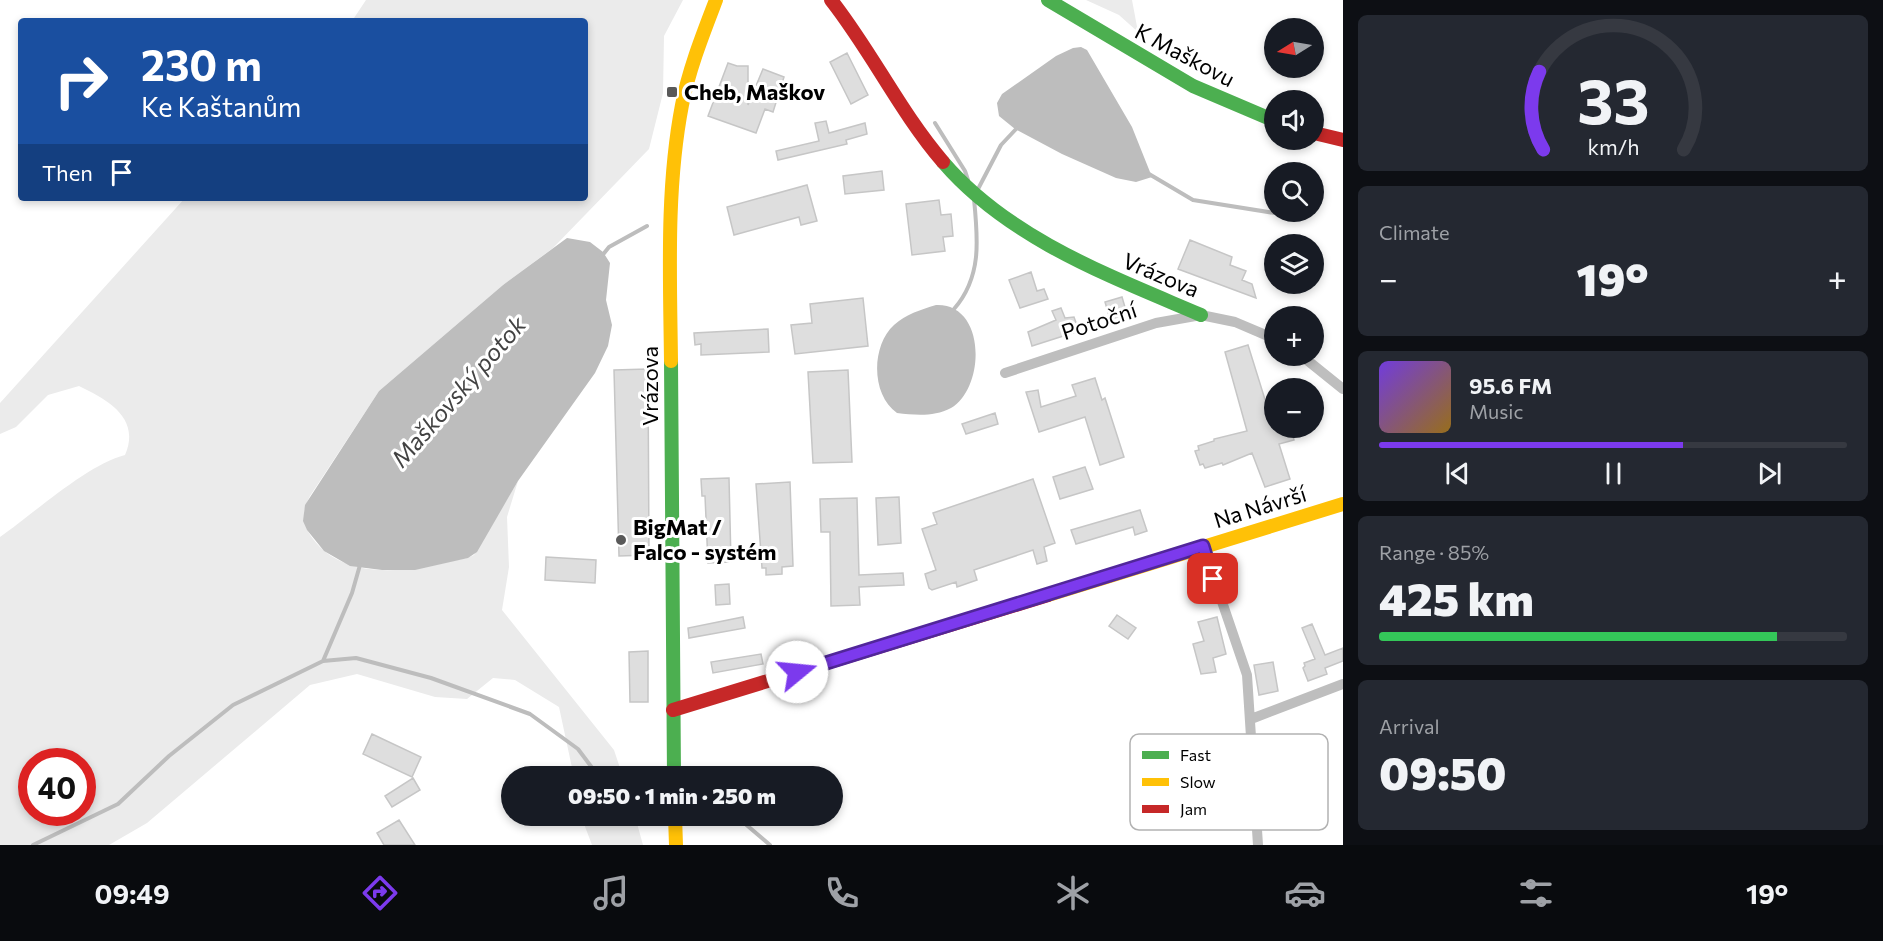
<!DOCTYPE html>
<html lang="en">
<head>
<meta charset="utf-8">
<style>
  :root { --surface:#171b24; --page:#242831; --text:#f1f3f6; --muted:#9ea1a6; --line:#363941; --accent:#7c3aed }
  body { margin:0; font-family:Commissioner,sans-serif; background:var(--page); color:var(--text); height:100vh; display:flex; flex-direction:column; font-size:22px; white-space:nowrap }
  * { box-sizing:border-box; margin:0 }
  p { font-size:20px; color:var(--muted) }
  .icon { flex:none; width:33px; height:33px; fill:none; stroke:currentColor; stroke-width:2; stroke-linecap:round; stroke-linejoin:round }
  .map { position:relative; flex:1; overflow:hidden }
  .sheet { display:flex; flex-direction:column; gap:15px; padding:15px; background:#0d0f14; width:540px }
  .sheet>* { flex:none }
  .guide { position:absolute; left:18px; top:18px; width:570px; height:183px; border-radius:6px; box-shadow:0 3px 9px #0003; background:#1a4fa0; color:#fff; overflow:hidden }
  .needle { width:39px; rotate:259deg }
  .fabs { position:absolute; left:1264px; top:18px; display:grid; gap:12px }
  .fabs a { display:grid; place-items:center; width:60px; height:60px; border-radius:50%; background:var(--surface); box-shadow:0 3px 9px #0003; font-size:30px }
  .speed { position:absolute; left:18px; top:748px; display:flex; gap:12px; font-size:30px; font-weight:700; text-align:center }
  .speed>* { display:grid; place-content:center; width:78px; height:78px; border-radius:50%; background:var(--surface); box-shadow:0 3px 9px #0003; line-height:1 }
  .speed .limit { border:9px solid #d22; background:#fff; color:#111 }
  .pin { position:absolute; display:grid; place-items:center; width:51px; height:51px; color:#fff; margin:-26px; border-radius:12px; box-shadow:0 3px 9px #0006 }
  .me { position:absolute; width:66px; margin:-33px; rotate:73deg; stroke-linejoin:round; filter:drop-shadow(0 0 4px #0008) }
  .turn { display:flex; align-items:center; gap:21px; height:126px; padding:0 24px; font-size:27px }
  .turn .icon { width:78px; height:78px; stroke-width:2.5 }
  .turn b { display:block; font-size:42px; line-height:51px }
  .then { display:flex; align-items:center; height:57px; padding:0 24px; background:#0003; gap:12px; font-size:22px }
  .big { font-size:45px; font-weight:800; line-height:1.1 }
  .sheet .tile { flex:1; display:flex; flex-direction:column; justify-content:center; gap:9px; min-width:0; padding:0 21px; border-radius:9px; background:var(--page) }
  .sheet .dial { align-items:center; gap:0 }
  .dial svg { height:156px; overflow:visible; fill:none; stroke:var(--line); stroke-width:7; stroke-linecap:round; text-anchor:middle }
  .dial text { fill:var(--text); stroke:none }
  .song { display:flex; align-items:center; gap:18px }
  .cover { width:72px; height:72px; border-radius:9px; background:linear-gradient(135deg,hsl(260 70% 55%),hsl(40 70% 35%)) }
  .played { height:6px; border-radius:3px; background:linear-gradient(90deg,var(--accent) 65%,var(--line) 65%) }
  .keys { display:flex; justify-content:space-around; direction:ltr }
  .heat { display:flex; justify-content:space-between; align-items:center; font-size:33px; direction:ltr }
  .charge { height:9px; border-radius:4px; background:linear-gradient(90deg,#34c759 85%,var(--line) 0) }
  .trip { position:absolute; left:501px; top:766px; width:342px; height:60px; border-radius:30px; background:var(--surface); box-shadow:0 3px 9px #0003; font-weight:800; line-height:60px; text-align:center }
  .tabs { display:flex; height:96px; justify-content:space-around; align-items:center; background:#090b0e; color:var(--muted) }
  .tabs .icon { width:42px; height:42px }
  .tabs .current { color:var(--accent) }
  .tabs b { font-size:27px; color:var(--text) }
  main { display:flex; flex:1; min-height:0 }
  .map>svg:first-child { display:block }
  .green { fill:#ebebeb; fill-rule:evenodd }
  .water { fill:#bdbdbd }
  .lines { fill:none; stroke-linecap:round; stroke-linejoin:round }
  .stream { stroke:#bdbdbd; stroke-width:4 }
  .building { fill:#dedede; stroke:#c6c6c6; stroke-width:1.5 }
  .street { stroke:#bebebe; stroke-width:10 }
  .fast { stroke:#4caf50; stroke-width:14 }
  .slow { stroke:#ffc107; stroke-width:14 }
  .jam { stroke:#c62828; stroke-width:14 }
  .route-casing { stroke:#51269a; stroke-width:15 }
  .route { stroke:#7c3aed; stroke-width:10 }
  .poi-dot { fill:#595959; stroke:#fff; stroke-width:2 }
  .labels { text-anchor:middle; stroke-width:6; stroke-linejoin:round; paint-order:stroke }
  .street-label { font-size:22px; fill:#000; stroke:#fff }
  .poi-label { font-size:22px; font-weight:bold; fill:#000; stroke:#fff; text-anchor:start }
  .water-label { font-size:24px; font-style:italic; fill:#424242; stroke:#fff }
  .key { fill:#fff; stroke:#b2b2b2; stroke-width:1.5 }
  .key-label { font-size:16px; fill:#000 }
</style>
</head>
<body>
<main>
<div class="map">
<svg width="1343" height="845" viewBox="0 0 1343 845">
  <rect width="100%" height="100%" fill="#fff"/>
  <path class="green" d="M366 0H683L664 36 663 93 649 149 553 248 503 285 379 391 310 496C301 513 302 524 313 539 345 581 407 572 452 561 460 559 467 559 474 555L518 481 507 517 509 567 502 610 614 750 623 777H574L559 707 515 680 493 678 467 699 435 697 357 674 310 685 147 823 109 845H0V537C33 514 88 464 125 455 141 418 108 400 79 386L48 395 16 427 0 434V403L185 198H585V21H352ZM32 762H82V813H32Z
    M1086 0H1132L1138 32 1119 15Z
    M581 816H635L643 845H592Z"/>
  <path class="water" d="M1073 48 1081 47 1087 50 1132 127 1152 177 1136 182 1116 178 1062 154 1015 129 999 116 997 103 1002 94 1056 56Z
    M567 238 590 242 603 252 610 263 606 300 612 325 608 346 595 373 518 481 477 552 468 558 415 570H382L350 566 324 551 307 530 303 521 305 505 379 391 503 285Z
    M936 305C986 303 986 387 951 408 934 417 915 415 897 413 871 395 871 346 894 325 906 314 920 310 936 305Z"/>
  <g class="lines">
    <path class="stream" d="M935 123 965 171 968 180
      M1149 174 1193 200 1293 216
      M977 191 1001 145 1017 128
      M601 257 609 247 647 226
      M954 309C982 277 978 239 974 199
      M323 661 356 658 431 678 530 714 578 749 599 777
      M736 816 770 845
      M33 845 118 804 169 756 233 705 323 661 352 593 360 565"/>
  </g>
  <path class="building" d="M847 53 868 95 851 104 830 62Z
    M728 63 737 66H748V105L763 69 784 77 773 112 765 109 756 133 708 116Z
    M826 121 829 133 865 123 867 134 846 140 847 144 778 160 776 151 819 141 815 123Z
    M882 171 884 190 845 194 843 176Z
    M807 185 817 221 801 225 799 217 734 235 727 207Z
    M939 200 941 215 951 214 953 236 943 237 945 251 912 255 906 204Z
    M1190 240 1232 257 1230 265 1246 271 1242 280 1252 284 1256 298 1178 269Z
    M1031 272 1037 291 1044 289 1048 299 1020 308 1009 280Z
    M1122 297 1127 314 1121 319 1118 317 1110 319 1105 302Z
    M863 298 868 346 795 354 791 325 812 323 810 304Z
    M1061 308 1065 318 1074 317 1079 331 1032 346 1028 332 1056 320 1052 311Z
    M768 329 769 352 701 355V344L695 345 694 333Z
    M1248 345 1272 422H1275V428H1291L1294 440 1279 444 1290 479 1265 487 1252 453 1223 465 1222 463 1205 468 1203 464 1200 465 1195 451 1199 450 1198 446 1214 441V439L1247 431 1225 352Z
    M648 369 649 555 619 556 614 370Z
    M848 370 852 462 813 463 808 372Z
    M1095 378 1102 400 1105 398 1124 457 1100 465 1085 417 1039 432 1026 392 1038 390 1041 407 1076 396 1072 385Z
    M995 413 998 424 966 434 962 424Z
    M1085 467 1093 489 1060 499 1053 477Z
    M729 478 731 562 708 563 705 496H702L701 479Z
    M1033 479 1055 543 1044 547 1047 561 1037 564 1033 550 974 570 977 580 957 587 956 582 932 590 929 588 925 574 936 570 922 529 937 524 933 513Z
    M790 482 793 566 782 567V574L766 575V568H762L756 484Z
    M899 497 901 543 878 545 876 498Z
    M857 498 859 575 903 573 904 585 859 587 860 605 831 606 830 532H821L820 499Z
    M1140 510 1147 531 1135 535 1133 527 1076 544 1071 530Z
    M546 557 596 560 595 583 545 580Z
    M729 584 730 604 716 605 715 585Z
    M1117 615 1136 628 1128 639 1109 626Z
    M743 617 745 628 689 638 688 628Z
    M1217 617 1226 654 1213 658 1216 672 1201 674 1193 644 1204 641 1198 622Z
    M1312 624 1325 655 1343 648V661L1325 668 1327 674 1308 681 1303 668 1305 666 1304 663 1315 659 1302 628Z
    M648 651V702H630L629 652Z
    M761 654 763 664 713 673 711 662Z
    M1273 662 1278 691 1259 695 1254 665Z
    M372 734 421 757 412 777 363 754Z
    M413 778 420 790 392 807 385 796Z
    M399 820 415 845H384L377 833Z"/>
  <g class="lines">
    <path class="street" d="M1302 356 1343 389
      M1005 373 1156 323 1201 315 1235 322 1275 339
      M1203 546 1247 675 1258 845
      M1251 719 1343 684"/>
    <path class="fast" d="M1048 0 1193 86 1275 121
      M943 162C1009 239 1110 276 1201 315
      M671 361 674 777"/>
    <path class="slow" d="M671 361C670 276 666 188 682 105 689 69 703 34 716 0
      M1048 595 1343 504
      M675 816 676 845"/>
    <path class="jam" d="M831 0C872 52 900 112 943 162
      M1314 133 1343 140
      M673 710 1048 595"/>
  </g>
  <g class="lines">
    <defs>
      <path id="route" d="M797 672 1203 546 1213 579"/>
    </defs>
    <use href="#route" class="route-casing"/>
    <use href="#route" class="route"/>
  </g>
  <g class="poi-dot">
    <rect x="666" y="86" width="12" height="12" rx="3"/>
    <circle cx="621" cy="540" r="6"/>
  </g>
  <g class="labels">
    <g class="street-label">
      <text transform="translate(1185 55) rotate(28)" y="8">K Maškovu</text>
      <text transform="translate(1161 275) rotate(23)" y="8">Vrázova</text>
      <text transform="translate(1099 321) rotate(-18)" y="8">Potoční</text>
      <text transform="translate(650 386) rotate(-90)" y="8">Vrázova</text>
      <text transform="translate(1260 507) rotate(-17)" y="8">Na Návrší</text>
    </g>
    <g class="poi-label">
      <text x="684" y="100">Cheb, Maškov</text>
      <text x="633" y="535">BigMat /<tspan x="633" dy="25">Falco - systém</tspan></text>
    </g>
    <g class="water-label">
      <text transform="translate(459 392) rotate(-49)" y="8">Maškovský potok</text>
    </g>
  </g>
  <rect x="1130" y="734" width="198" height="96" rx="9" class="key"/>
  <rect x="1142" y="751" width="27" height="8" fill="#4caf50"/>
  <rect x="1142" y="778" width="27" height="8" fill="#ffc107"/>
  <rect x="1142" y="805" width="27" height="8" fill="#c62828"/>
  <g class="key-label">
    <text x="1180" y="761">Fast</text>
    <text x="1180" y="788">Slow</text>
    <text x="1180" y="815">Jam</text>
  </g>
</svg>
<div class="fabs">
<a><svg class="needle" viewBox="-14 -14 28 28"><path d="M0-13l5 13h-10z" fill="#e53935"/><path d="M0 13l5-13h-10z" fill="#9ea1a6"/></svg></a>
<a><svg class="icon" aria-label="sound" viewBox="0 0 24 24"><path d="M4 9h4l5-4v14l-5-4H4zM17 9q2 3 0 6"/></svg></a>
<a><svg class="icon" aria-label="search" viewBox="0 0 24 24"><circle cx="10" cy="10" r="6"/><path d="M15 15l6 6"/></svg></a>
<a><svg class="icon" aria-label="layers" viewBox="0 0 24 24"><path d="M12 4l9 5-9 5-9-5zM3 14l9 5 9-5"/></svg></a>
<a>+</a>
<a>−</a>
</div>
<div class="speed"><div class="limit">40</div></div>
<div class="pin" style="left:1213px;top:579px;background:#d93025"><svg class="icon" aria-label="arrive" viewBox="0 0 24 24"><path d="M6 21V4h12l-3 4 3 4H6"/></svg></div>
<svg class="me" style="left:797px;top:672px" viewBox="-20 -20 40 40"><circle r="19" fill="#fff"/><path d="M0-13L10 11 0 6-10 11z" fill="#7c3aed"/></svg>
<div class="trip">09:50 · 1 min · 250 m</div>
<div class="guide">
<div class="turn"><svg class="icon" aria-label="right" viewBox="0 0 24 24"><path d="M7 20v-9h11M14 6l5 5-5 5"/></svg><div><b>230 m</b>Ke Kaštanům</div></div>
<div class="then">Then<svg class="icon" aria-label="arrive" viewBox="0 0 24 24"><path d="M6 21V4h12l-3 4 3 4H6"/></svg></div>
</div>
</div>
<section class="sheet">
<div class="tile dial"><svg viewBox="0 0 100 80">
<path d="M14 69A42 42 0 1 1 86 69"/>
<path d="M14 69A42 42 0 0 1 12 29" stroke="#7c3aed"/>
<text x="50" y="56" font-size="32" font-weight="700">33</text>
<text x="50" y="72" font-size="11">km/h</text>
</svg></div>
<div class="tile"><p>Climate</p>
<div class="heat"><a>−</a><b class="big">19°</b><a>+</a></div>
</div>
<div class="tile">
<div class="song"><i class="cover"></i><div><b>95.6 FM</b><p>Music</p></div></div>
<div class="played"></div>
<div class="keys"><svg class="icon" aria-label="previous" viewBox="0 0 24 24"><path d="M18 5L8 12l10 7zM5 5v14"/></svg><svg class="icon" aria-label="pause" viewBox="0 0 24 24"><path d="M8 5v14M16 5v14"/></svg><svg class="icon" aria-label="next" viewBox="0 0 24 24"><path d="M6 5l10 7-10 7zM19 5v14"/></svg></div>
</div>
<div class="tile"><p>Range · 85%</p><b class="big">425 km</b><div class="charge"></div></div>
<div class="tile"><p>Arrival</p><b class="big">09:50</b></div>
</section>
</main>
<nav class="tabs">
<b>09:49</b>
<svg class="icon current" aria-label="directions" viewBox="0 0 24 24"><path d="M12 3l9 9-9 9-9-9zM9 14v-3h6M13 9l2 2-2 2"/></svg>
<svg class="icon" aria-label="music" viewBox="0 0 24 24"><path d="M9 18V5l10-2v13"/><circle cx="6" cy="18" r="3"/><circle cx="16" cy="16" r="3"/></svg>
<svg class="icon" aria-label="phone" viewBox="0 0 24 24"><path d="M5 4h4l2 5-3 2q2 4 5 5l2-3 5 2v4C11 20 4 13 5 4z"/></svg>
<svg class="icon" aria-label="climate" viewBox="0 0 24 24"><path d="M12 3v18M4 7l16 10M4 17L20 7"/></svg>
<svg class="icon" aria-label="car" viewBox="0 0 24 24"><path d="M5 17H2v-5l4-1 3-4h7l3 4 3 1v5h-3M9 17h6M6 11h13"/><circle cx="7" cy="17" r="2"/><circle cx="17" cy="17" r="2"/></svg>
<svg class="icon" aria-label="filters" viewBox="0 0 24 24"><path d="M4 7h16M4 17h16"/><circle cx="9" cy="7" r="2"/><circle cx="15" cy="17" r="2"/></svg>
<b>19°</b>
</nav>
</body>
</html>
